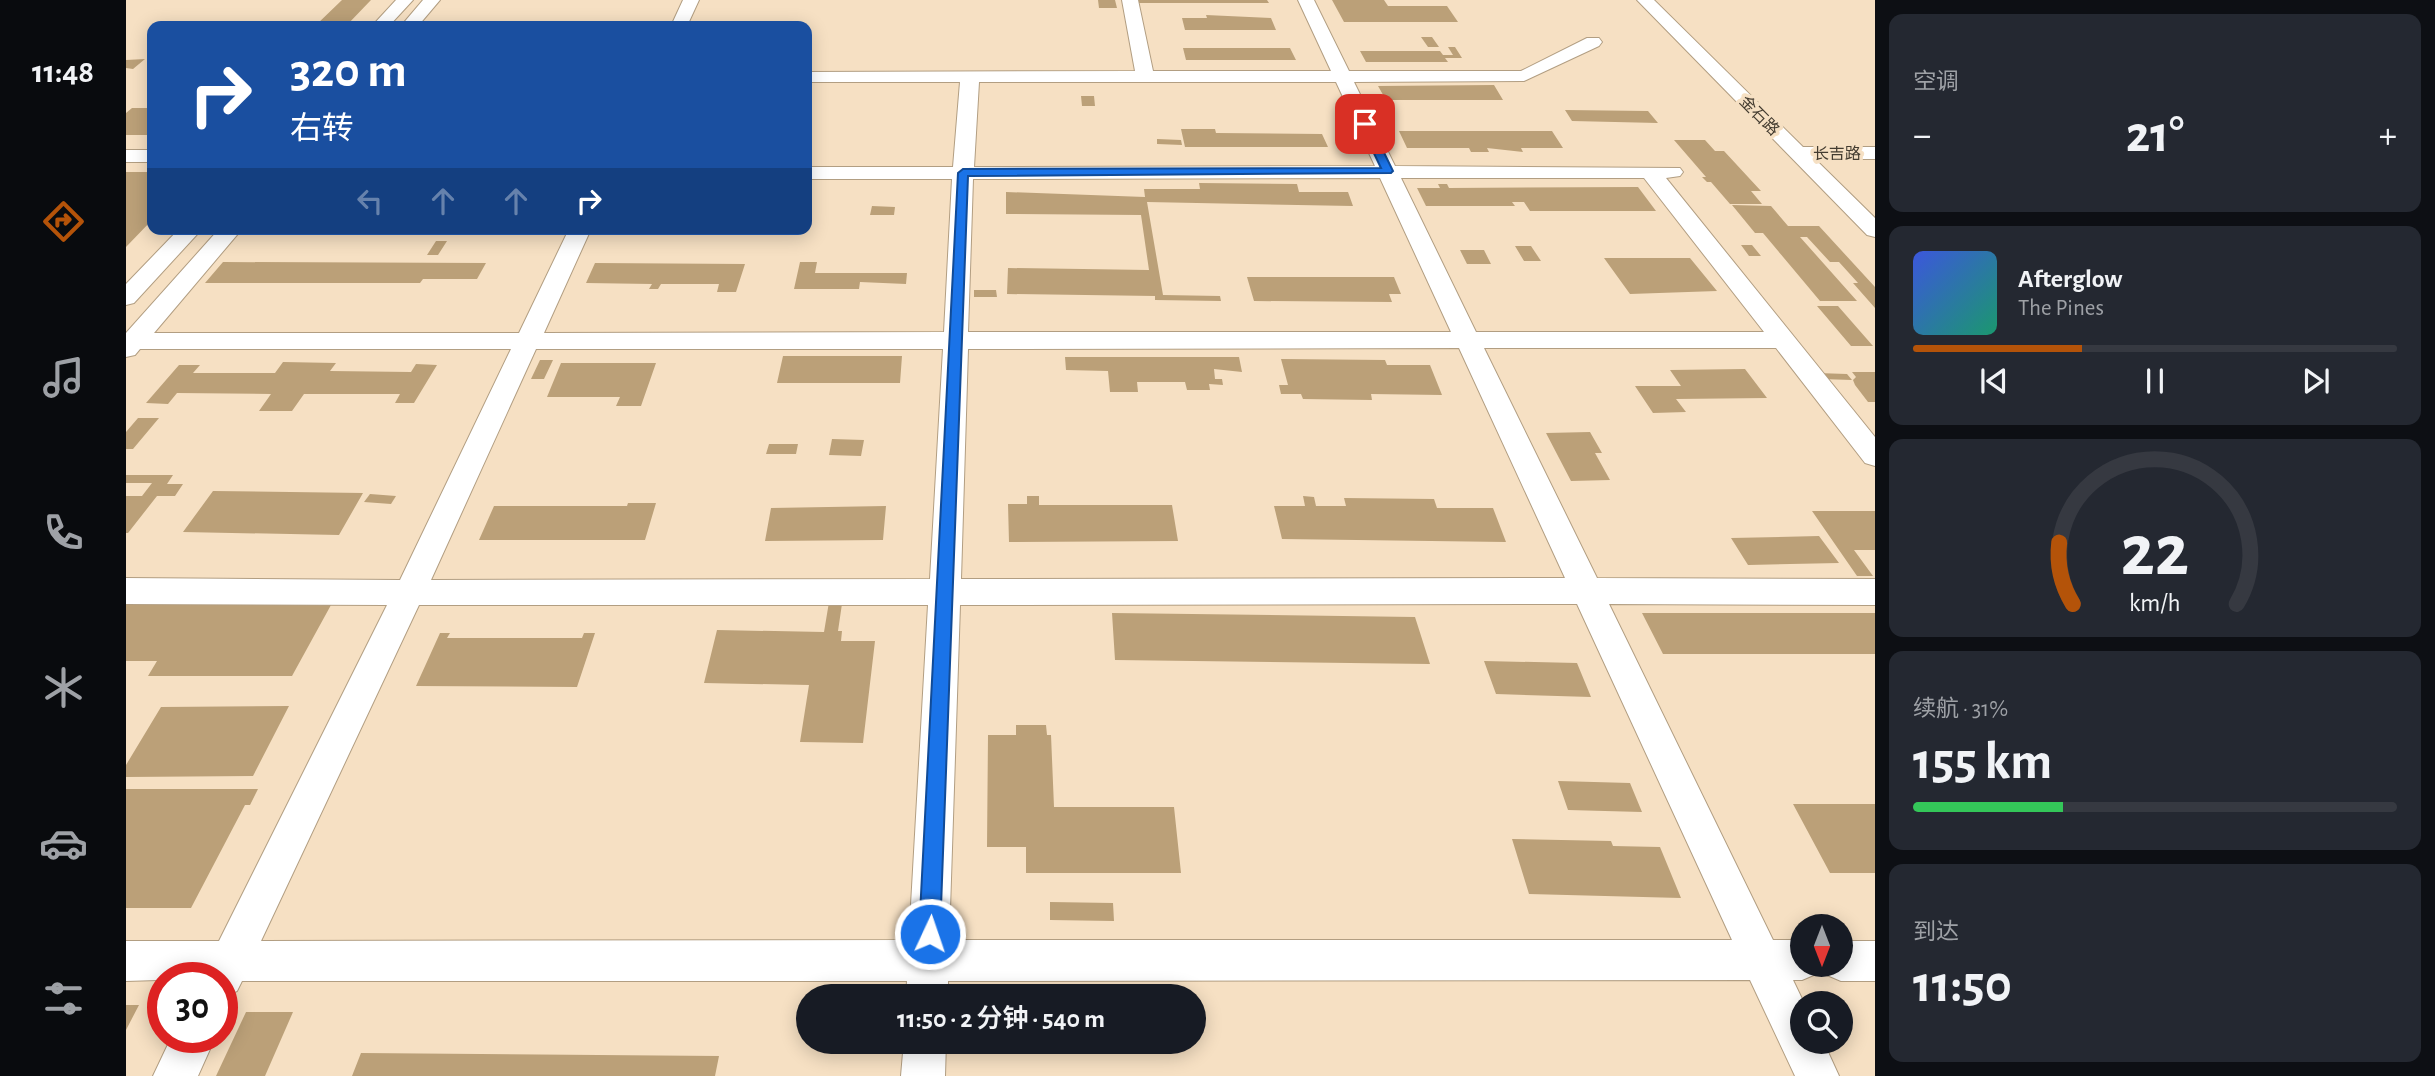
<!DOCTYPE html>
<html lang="zh">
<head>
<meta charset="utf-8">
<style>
  :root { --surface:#171b24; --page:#242831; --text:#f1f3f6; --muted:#9ea1a6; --line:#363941; --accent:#b45309 }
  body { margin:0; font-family:"Alegreya Sans","Noto Sans SC",sans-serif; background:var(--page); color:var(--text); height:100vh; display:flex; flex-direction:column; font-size:26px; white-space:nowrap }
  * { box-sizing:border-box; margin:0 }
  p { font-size:23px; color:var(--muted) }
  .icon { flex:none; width:38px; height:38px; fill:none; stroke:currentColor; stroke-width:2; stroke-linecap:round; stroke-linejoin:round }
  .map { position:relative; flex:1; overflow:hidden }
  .details { display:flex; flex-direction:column; gap:14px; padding:14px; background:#0d0f14; width:560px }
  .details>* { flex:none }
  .guide { position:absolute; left:21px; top:21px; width:665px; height:214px; border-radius:14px; box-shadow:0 4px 18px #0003; background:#1a4fa0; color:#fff; overflow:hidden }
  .needle { width:46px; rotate:180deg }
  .buttons { position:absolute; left:1664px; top:914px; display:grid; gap:14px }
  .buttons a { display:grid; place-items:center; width:63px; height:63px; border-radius:50%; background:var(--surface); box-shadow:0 4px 18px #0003; font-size:35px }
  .speed { position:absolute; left:21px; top:962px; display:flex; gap:14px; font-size:35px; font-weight:700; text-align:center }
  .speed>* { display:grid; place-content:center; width:91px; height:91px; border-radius:50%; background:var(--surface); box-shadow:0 4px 18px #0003; line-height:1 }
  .speed .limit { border:10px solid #d22; background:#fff; color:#111 }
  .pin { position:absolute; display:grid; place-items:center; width:60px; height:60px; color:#fff; margin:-30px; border-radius:14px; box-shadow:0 4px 10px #0006 }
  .me { position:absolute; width:77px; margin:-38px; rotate:3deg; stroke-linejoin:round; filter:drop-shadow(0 0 5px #0008) }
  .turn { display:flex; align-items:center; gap:24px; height:147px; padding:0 28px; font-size:32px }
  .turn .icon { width:91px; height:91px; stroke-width:2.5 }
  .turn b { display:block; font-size:49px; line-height:60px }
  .lanes { display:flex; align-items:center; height:66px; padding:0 28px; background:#0003; justify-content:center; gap:35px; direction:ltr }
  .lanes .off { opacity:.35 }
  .big { font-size:52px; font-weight:600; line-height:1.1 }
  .details .card { flex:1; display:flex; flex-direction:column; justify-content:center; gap:10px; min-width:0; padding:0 24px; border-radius:14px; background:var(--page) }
  .details .dial { align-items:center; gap:0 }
  .dial svg { height:182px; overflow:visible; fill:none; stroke:var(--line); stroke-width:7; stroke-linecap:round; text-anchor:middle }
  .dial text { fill:var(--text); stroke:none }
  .song { display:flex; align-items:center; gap:21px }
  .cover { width:84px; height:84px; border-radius:10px; background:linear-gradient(135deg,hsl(230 70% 55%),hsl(160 70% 35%)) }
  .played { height:7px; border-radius:4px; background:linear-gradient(90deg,var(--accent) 35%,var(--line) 35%) }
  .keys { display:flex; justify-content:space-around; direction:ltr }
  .heat { display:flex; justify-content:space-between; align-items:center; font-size:38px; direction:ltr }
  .charge { height:10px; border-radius:5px; background:linear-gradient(90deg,#34c759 31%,var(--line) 0) }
  .trip { position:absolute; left:670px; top:984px; width:410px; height:70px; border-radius:35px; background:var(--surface); box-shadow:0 4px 18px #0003; font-weight:600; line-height:70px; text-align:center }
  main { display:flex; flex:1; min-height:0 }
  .dock { display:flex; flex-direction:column; width:126px; justify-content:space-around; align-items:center; background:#090b0e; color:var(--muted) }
  .dock .icon { width:49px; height:49px }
  .dock .selected { color:var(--accent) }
  .dock b { font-size:32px; color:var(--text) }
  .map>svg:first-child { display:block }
  .building { fill:#bba078 }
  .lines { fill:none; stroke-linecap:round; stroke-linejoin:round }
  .minor-casing { stroke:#b29e82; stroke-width:2 }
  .minor { fill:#fff; fill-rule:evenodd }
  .route { fill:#1a73e8; stroke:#114b97; stroke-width:2 }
  .labels { text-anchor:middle; stroke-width:7; stroke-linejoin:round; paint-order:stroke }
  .far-street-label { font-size:16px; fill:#443c30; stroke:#f6e0c3 }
</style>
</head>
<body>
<main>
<nav class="dock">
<b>11:48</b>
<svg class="icon selected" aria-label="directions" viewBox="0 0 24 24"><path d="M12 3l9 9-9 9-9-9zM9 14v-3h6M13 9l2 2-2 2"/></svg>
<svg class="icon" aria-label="music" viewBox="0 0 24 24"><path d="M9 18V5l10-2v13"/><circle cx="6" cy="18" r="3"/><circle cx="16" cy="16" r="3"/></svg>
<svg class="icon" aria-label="phone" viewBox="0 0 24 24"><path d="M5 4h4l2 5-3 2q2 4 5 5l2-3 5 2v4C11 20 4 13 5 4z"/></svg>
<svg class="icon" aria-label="climate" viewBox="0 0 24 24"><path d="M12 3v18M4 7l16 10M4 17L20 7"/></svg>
<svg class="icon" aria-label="car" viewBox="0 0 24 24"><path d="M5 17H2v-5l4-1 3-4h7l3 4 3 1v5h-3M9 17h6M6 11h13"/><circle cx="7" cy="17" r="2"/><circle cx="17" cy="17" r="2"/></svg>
<svg class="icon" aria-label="filters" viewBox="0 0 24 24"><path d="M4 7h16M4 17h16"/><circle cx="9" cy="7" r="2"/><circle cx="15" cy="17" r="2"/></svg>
</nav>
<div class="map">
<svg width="1749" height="1076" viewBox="0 0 1749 1076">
  <rect width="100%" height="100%" fill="#f6e0c3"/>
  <path class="building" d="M216 0H245L220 26H189Z
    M972 0H989L991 8H973Z
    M1010 0H1141L1143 3H1010Z
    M1206 0H1258L1262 6H1321L1332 22H1218Z
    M1080 15 1145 18 1150 30H1059L1056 18H1081Z
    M1295 37H1306L1313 47H1302Z
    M1322 47H1329L1336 58H1319L1322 62H1240L1234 51H1314L1317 55H1327Z
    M1057 48H1164L1170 60H1060Z
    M19 59 7 69 0 68V60Z
    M1368 85 1377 100H1260L1252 86Z
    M955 96H968L969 106H956Z
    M6 108H26V135H0V113Z
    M1439 110 1522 111 1532 123 1446 121Z
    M1055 129H1089L1090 133 1196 134 1202 147H1059Z
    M1273 131H1426L1437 148H1395L1397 152 1361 148 1363 152H1345L1343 148H1281Z
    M1031 139 1055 140 1056 145 1031 144Z
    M1548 140H1579L1589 151H1598L1635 191H1625L1636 204H1604L1585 182H1581L1576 177H1580Z
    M0 172H26V220L0 247Z
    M1073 183 1171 184 1173 192H1222L1227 206 1021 202 1037 295 1094 296 1095 301 1029 300V296L881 294 882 268 1023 270 1015 215 880 214V192L1019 197 1018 189H1074Z
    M1312 184H1321L1323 188 1512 187 1530 211H1404L1398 202H1386L1389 206H1300L1291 188H1314Z
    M1606 205 1645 206 1662 226H1693L1749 287V308L1727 283H1732L1713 262H1704L1681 237H1674L1731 301H1694L1637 233H1629Z
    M746 206 769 207 768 215H744Z
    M310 241H321L312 255H301Z
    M1615 245H1626L1635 256H1623Z
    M1389 246H1405L1415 261H1398Z
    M1334 250H1358L1365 264H1341Z
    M1478 258H1564L1591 291 1504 294Z
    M97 262 360 263 351 279H297L294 283H79Z
    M674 262H691L689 273H781L780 284 734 282 733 289H668Z
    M469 263 619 264 610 292H591L593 284H535L532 289H523L526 284 460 283Z
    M1121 277H1268L1275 294H1263L1266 302 1128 301Z
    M848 290H870L871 297H848Z
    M1691 306H1712L1747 346H1725Z
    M657 356H776L774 383H651Z
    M939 357H1113L1116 372 1088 369 1089 379H1096L1097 385 1083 384 1084 390H1061L1059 382H1011L1012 392H984L982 371 940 370Z
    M1155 359 1259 360 1261 365H1304L1316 395 1245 394 1246 400 1177 399 1175 394H1155L1153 385H1162Z
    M414 360H427L418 379H405Z
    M157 362 210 363 204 371 285 372 290 364 311 365 288 403H269L274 394H178L166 411H133L145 394 51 393 42 404 20 403 53 365H74L67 373H149Z
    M435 363H530L515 406H490L494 397H421Z
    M1619 369 1641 398 1550 399 1560 412 1527 413 1509 386H1555L1544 370Z
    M1726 372H1749V402H1742L1729 385 1727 380 1730 377Z
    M1691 373 1721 374 1726 380 1695 379Z
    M12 418H33L7 449H0V432Z
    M1464 432 1476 453H1469L1484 480 1445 481 1420 433Z
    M706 439 738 440 735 456 703 455Z
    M643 444H672L670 454H640Z
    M0 475H47L41 484H57L49 496H31L2 533H0V496H16L26 483H0Z
    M87 491 237 493 213 535 57 532Z
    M244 494 270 496 265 504 238 502Z
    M901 496H913V505H1046L1052 541 883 542 882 504H901Z
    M1177 496 1188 497 1190 506H1220L1218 498 1308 499 1311 508H1367L1380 542 1156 539 1148 506H1179Z
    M502 503H530L519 540H353L368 506H501Z
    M760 506 757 540 639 541 645 508Z
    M1686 511H1749V550H1728L1747 576H1731Z
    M1693 536 1713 563 1622 565 1605 538Z
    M704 596 717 597 712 631H716L715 641H749L737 743 674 742 683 685 578 683 591 630 698 632Z
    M0 604 205 605 166 676H22L31 661H0Z
    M986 613 1289 617 1304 664 989 660Z
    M1516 613H1749V654H1537Z
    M314 633H324L321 638H456L458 633H469L451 687 290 686Z
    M1358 661 1451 663 1465 697 1370 694Z
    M163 706 127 776 0 777V765L35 707Z
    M890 725H920L921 735H925L928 807H1048L1055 873H900V847H861L862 735H890Z
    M1432 781 1504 783 1516 812 1442 810Z
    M0 789H132L124 805H119L65 908H0Z
    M1667 804H1749V873H1704Z
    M1386 839 1485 841 1487 846 1534 847 1555 898 1403 894Z
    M924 902 987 903 988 921 924 920Z
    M0 1005H13L0 1030Z
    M120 1012H167L139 1076H90Z
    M235 1053 593 1056 589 1076H226Z"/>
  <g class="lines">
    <defs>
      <path id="minor" d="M270 0H287L263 26H246Z
        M297 0H314L292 26H275Z
        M557 0H573L561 26H545Z
        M996 0H1012L1027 71H1205L1172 0H1188L1223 71H1395L1461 38H1473L1476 42 1473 46 1398 81 1228 82 1269 166 1554 168 1557 172 1554 176 1540 178 1749 437V466L1739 463 1650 348H1358L1471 578 1749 579V605L1483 604 1647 940H1676V964H1694L1690 974 1676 980H1667L1678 1003 1676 1041H1697L1713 1076H1669L1624 980 822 981V996H780L781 981H116L111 991 97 997 96 978 0 981V941H93L261 605 0 604V578L274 580 385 349H14L9 355 0 357V333L93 229H116L28 333H393L443 229H465L418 333 818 332 826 179H681V167H827L834 82H681V72L1009 71ZM853 82H1210L1249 166 848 167ZM1254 178 1325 332H842L847 179ZM1275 178H1518L1638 332H1350ZM1333 348 1439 578 835 579 842 349ZM410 349H817L804 579 305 580ZM1451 604 1606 940H823L834 605ZM293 605H802L783 940 135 941Z
        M1511 0H1528L1677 147H1749V159H1689L1749 218V237L1741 235Z
        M0 150H26V162H0Z
        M53 229H76L8 303 0 305V284Z
        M1715 941H1749V981H1715L1701 975 1696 964H1715Z
        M45 1038H89L72 1076H27Z
        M778 1041H820L819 1076H775Z"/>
    </defs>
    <use href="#minor" class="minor-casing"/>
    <use href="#minor" class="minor"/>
  </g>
  <path class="route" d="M1239 120 1244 124 1267 171 1265 173 842 176 814 934 811 942 804 945 796 942 793 934 832 173 837 169 1255 168 1234 124Z"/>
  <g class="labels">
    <g class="far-street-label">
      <text transform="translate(1634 115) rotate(45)" y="6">金石路</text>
      <text x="1711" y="159">长吉路</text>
    </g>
  </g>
</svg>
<div class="buttons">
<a><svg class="needle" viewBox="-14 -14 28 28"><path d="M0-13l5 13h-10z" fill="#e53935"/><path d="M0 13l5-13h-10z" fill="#9ea1a6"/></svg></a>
<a><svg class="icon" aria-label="search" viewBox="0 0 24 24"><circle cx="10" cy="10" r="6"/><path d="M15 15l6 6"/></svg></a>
</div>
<div class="speed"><div class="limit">30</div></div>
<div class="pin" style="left:1239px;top:124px;background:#d93025"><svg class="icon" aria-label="arrive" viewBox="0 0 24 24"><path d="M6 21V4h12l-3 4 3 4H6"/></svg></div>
<svg class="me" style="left:804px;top:934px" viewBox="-20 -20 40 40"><circle r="17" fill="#1a73e8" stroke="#fff" stroke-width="3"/><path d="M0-11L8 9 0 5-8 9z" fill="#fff"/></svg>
<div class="trip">11:50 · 2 分钟 · 540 m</div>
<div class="guide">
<div class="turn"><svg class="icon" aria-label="right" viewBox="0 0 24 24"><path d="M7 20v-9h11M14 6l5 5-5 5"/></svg><div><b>320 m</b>右转</div></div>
<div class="lanes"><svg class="icon off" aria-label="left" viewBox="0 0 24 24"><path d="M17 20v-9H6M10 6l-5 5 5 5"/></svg><svg class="icon off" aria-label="ahead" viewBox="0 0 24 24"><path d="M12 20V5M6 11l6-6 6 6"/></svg><svg class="icon off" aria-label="ahead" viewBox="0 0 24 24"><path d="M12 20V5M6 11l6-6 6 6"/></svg><svg class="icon" aria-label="right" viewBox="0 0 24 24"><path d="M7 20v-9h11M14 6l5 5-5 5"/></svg></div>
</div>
</div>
<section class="details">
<div class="card"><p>空调</p>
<div class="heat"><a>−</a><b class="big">21°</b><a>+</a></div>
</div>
<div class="card">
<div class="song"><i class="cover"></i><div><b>Afterglow</b><p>The Pines</p></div></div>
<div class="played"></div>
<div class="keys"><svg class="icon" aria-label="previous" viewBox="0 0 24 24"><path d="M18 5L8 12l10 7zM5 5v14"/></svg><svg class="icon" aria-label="pause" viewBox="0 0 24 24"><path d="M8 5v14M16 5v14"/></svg><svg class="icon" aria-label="next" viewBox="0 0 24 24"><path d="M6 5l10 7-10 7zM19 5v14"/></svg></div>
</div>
<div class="card dial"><svg viewBox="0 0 100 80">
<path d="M14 69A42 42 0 1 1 86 69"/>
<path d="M14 69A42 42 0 0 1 8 42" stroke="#b45309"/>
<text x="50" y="56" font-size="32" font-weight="700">22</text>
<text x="50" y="72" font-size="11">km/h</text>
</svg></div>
<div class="card"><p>续航 · 31%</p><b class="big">155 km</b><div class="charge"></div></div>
<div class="card"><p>到达</p><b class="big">11:50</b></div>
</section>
</main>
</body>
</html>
